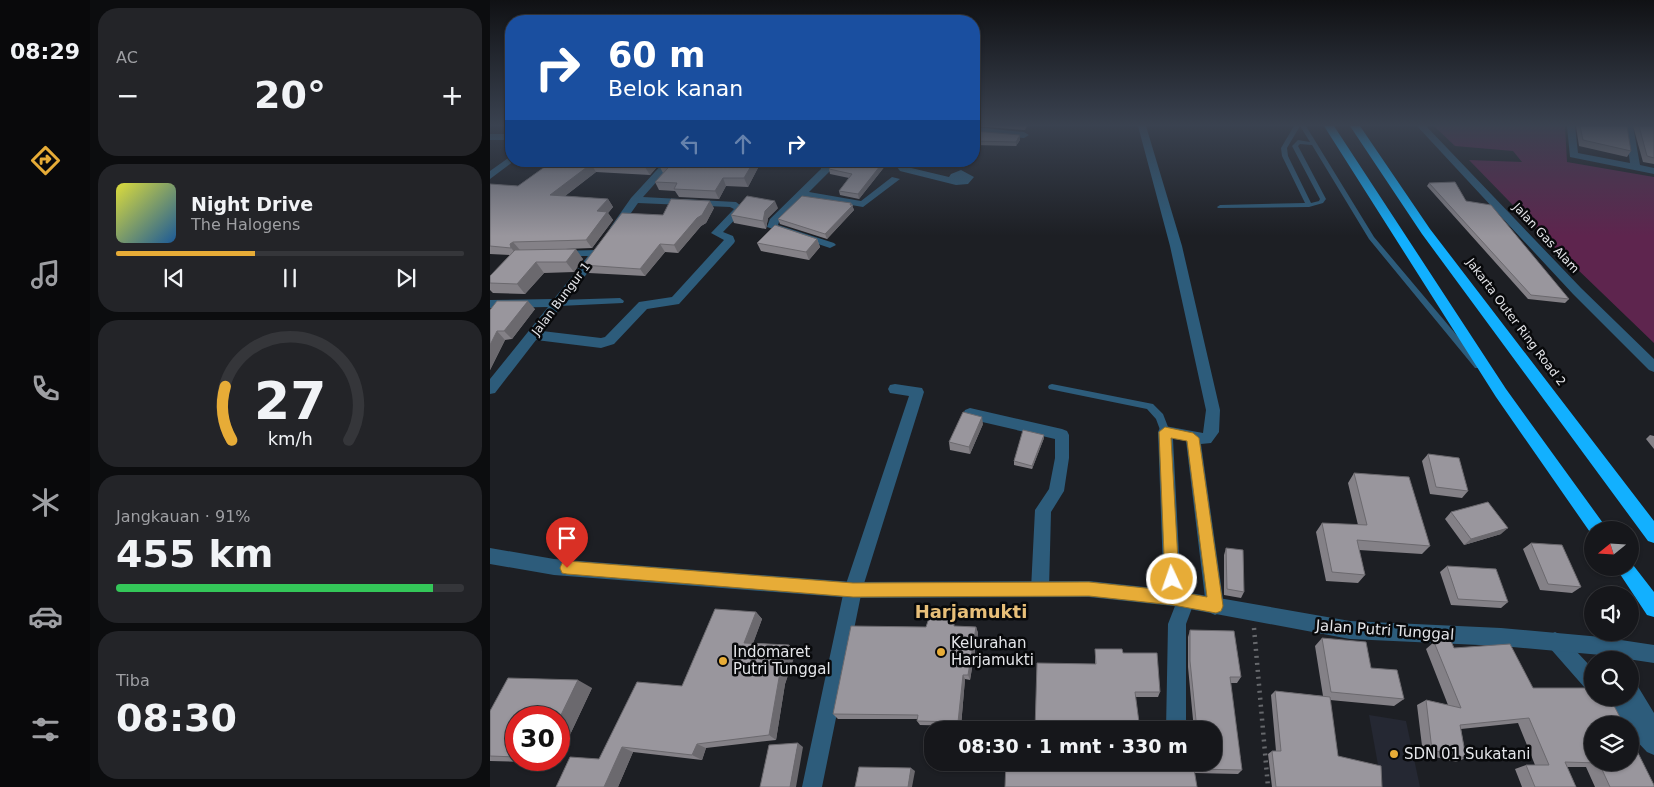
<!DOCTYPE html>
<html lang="id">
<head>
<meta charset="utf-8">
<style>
  :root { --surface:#16171b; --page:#232428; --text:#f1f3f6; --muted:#9e9fa3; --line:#35363a; --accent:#e7ac37 }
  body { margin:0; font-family:"DejaVu Sans",sans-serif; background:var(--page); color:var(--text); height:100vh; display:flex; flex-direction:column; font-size:19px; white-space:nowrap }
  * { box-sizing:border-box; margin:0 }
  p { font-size:16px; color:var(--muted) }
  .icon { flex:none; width:28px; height:28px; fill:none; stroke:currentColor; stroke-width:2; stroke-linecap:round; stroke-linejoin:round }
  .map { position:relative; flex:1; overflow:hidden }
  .details { display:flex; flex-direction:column; gap:8px; padding:8px; background:#0c0d0f; width:400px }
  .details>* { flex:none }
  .top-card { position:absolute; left:15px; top:15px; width:475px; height:152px; border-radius:20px; box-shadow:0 1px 4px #0004,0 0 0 1px var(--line); background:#1a4fa0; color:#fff; overflow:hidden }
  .needle { width:32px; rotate:252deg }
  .controls { position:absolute; left:1094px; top:521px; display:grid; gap:10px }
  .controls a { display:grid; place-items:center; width:55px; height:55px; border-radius:50%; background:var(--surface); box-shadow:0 1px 4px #0004,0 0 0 1px var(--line); font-size:25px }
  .speed { position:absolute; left:15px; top:706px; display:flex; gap:10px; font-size:25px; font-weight:700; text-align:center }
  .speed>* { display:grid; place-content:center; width:65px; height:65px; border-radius:50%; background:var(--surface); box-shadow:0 1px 4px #0004,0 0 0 1px var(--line); line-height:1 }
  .speed .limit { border:8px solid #d22; background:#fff; color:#111 }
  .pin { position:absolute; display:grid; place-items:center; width:42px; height:42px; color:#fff; margin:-51px -21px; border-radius:50% 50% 50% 0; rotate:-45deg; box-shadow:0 0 5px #0007 }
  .pin .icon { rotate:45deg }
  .me { position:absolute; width:55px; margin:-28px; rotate:357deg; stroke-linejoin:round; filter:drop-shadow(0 0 4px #0008) }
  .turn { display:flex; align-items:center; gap:18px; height:105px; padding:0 20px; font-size:22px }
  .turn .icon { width:65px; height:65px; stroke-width:2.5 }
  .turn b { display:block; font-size:35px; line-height:42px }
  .lanes { display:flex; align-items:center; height:48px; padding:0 20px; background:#0003; justify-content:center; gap:25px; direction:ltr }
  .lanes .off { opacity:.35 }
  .big { font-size:38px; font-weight:600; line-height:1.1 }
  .details .card { flex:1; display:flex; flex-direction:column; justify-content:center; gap:8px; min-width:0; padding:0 18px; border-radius:20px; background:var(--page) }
  .details .dial { align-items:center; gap:0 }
  .dial svg { height:130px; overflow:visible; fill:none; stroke:var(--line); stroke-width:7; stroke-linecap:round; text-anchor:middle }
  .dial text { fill:var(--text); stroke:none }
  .song { display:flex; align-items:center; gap:15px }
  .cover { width:60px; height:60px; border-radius:8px; background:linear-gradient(135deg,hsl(60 70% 55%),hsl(210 70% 35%)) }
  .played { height:5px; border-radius:2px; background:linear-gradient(90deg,var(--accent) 40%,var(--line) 40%) }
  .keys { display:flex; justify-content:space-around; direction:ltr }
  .heat { display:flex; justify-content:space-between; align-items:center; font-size:28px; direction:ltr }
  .charge { height:8px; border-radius:4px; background:linear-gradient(90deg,#34c759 91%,var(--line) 0) }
  .trip { position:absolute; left:434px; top:721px; width:298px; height:50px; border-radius:20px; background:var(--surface); box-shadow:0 1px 4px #0004,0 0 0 1px var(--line); font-weight:600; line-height:50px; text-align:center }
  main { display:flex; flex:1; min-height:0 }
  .tab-bar { display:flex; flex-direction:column; width:90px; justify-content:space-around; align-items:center; background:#09090b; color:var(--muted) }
  .tab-bar .icon { width:35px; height:35px }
  .tab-bar .current { color:var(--accent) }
  .tab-bar b { font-size:22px; color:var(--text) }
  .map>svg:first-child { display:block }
  .built { fill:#252833 }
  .green { fill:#5e254e }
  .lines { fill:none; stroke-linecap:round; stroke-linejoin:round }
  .path { stroke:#66686c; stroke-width:4.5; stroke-dasharray:2 5; stroke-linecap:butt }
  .service { fill:#2d5c7b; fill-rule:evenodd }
  .minor { fill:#2d5c7b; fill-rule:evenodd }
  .tertiary { fill:#2d5c7b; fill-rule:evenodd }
  .motorway { fill:#12b0ff; fill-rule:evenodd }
  .wall { fill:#848187 }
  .shaded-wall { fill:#6b696e }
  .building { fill:#99969d; stroke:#6b696e }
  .route { fill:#e7ac37; stroke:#967024 }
  .poi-dot { fill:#e7ac37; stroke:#08090b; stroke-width:2 }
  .labels { text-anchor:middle; stroke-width:5; stroke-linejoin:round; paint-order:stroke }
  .street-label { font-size:12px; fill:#e4e5e9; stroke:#08090b }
  .near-street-label { font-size:15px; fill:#e4e5e9; stroke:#08090b }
  .near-poi-label { font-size:15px; fill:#e4e5e9; stroke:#08090b; text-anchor:start }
  .near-quarter-label { font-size:18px; font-weight:bold; fill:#e8bf79; stroke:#08090b }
</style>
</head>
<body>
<main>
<nav class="tab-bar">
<b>08:29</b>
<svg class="icon current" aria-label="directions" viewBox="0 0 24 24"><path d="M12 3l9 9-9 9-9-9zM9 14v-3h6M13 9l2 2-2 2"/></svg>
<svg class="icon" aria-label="music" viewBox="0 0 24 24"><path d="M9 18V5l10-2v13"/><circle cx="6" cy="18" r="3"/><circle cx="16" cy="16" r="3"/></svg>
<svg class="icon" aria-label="phone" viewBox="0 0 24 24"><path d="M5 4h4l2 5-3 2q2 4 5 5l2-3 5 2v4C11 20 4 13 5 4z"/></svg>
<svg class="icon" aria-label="climate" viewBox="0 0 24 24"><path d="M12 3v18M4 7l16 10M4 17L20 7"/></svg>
<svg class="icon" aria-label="car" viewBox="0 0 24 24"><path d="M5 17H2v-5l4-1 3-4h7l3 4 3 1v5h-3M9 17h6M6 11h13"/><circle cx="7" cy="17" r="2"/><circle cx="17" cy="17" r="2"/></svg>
<svg class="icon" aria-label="filters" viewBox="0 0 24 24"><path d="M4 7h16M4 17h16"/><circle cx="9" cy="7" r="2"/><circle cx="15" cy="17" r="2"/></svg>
</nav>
<section class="details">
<div class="card"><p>AC</p>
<div class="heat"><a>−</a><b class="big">20°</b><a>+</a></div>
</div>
<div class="card">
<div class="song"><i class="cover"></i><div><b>Night Drive</b><p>The Halogens</p></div></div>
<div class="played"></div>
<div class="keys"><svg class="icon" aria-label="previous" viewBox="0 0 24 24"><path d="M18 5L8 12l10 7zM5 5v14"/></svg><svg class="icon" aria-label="pause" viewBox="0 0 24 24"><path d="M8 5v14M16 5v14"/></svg><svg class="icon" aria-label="next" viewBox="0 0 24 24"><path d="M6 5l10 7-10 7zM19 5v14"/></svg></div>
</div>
<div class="card dial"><svg viewBox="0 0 100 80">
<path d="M14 69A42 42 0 1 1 86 69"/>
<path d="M14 69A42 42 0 0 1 10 36" stroke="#e7ac37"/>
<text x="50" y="56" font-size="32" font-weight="700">27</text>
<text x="50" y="72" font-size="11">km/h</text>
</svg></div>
<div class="card"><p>Jangkauan · 91%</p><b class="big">455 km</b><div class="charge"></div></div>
<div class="card"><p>Tiba</p><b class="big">08:30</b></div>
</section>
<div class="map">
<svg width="1164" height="787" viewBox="0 0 1164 787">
  <rect width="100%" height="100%" fill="#1d1f24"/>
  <path class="built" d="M879 715 916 721 930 787H892Z"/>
  <path class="green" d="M944 126H1075L1077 162 1164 177V343L1056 239 979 160 1032 162 1023 151 965 146Z"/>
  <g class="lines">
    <path class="path" d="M764 628 778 787"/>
    <path class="service" d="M804 126H810L797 148 798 156 821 203 829 201 830 199 802 146 808 140 820 142 810 126H816L884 237 991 364 992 366 991 368H985L879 239 822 145 810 144 808 146 836 199 833 203 819 207 728 208 727 207 730 205 815 203 792 156 791 148Z
      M130 298 134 301 133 303 69 306 65 303 69 300Z
      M562 384 663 404 673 414 680 432 678 435H672L666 419 657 409 559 389 558 387 559 385Z"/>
    <path class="minor" d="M648 126H656L692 246 730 410 729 432 721 443 711 444 734 606 731 612 725 615 719 612 716 606 696 441 683 439 691 593 696 591 702 594 705 600 696 624V730H676L678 624 685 606 677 604 674 598 668 432 670 428 675 426 713 433 716 410 680 246Z
      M1077 126H1085L1088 153 1140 163 1135 126H1143L1150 165 1164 168V174L1080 157Z
      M484 127 534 132 539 135 534 138 484 133Z
      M0 134H21V140H0Z
      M21 156V161H24L0 179V171Z
      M175 161H185L153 197 246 202 255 209 233 232 243 236 245 241 244 243 189 304 157 309 124 344 111 348 46 340 5 393 0 394V379L58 307 0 308V300L64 299 98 256H70L66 255V251L107 250 113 253 52 331 111 338 115 337 149 302 182 297 234 240 221 233 244 209 240 207 148 203 129 230H121L120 228 141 198Z
      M313 161 338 163 341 170 319 192 371 201 402 177 410 179 373 207 314 197 289 222 288 225 344 243 346 245 340 248 277 227 280 219 331 169V167Z
      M412 161H423L417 167 459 177 461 174 471 170 484 177 478 184 466 185 410 171 407 167Z
      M405 384 432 388 434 392 372 590 332 787H312L354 590 419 396 400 393 398 389 400 385Z
      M480 408 572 429 577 431 579 435V458L574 491 561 512 559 589 556 595 550 597 544 595 541 589 545 510 559 489 565 458V439L475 418 473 414 475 410Z
      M1065 632 1071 635 1102 668V690L1095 688 1059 647 1056 641 1059 635Z
      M1111 637 1117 640 1129 660H1109L1102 646 1105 640Z
      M1140 682 1147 685 1164 713V755L1157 752 1140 734V725H1131L1112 705 1109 698H1140Z"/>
    <path class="tertiary" d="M927 126H936L1091 288 1164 359V372L1159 370 1083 294Z
      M0 548 64 559 363 582 599 581 683 590 860 621 1011 628 1111 637 1164 645V663L1111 655 1011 646 860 639 683 606 599 597 363 598 64 575 0 564Z"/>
    <path class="motorway" d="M834 126H844L1016 389 1118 530H1102V535L1006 397Z
      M860 126H870L940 229 1164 521V543L1158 541 932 234Z
      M1140 561 1164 592V617L1157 615 1126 568H1140Z"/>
  </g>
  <path class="wall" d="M486 126H537L535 130Z
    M1086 126H1137L1141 151 1137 157 1089 146Z
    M1143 126H1164V164L1153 162Z
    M484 131 530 140 526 146 484 145Z
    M63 161H172L160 175 106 172 75 196 118 199 123 207 118 213 123 220 102 248 76 249 93 259 84 272 54 273 35 294 3 293 0 290V276L20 255 0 254V184L28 186Z
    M399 161 369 199 350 195 349 191 359 178 340 174 339 169Z
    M426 161H459L452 168Z
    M270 164 258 187 236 186 229 199 189 197 185 191 169 190 165 182 173 173 170 167Z
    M939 183 976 201 1079 299 1075 303 1038 299 937 186Z
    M361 203 364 210 337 239 290 224 288 219Z
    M224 208 216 223 211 226 188 253 175 252 155 276 99 273 93 265 173 215Z
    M288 208 278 218 276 229 244 223 241 215Z
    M327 239 330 247 319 260 271 251 267 243Z
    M45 309 22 339 15 340 0 370V310Z
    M493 424 480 454 460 450 459 442Z
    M1160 435 1164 436V449L1156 439Z
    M554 438 542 469 524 465V461Z
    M938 454 978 491 972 498 940 494 932 461Z
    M864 473 940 546 932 554 869 550 875 575 868 583 836 581 826 532 832 523 868 525 858 483Z
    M961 512 1011 534 974 545 955 519Z
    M1041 543 1091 587 1082 593 1050 590 1033 549Z
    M736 548 754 592 751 598 734 595V555Z
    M957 566 1018 602 1011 608 961 605 950 572Z
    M266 612 272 619 263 643 299 645 306 651 295 684 286 740 216 748 212 760 143 752 128 787H66L109 759 192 686Z
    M466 626 486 627 488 633 480 680 475 679 471 726 430 725 427 721V719H348L343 714 436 627Z
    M700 630 751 677 747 683H740L752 770 748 774 705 773 516 762H722V730H704L698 667V637Z
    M832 638 881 668 914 699 904 706 840 700 848 756 892 787H782L778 754 782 751H786L781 695 785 691 833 696 825 646Z
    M944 642 964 648 1043 688 1140 762 1164 787H1105L1096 767H1077L1086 787H1032L1025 769 1036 765H1045L1028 723 971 729 976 758 966 762 933 754 927 705 936 700 958 705 936 649Z
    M605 649 633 653 670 692 668 697H646L605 664Z
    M102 688 69 758V718H26V760H68L66 763 0 761V711Z"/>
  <path class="shaded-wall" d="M530 135V140L526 146V142Z
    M160 161H172L160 175 155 167Z
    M264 161H269L270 164 258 187 254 178Z
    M394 161H399L369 199 368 194Z
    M454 161H459L452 168 451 164Z
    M101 164 106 172 66 203 60 195Z
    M233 178 236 186 229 199 225 191Z
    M118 199 123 207 118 213 123 220 102 248 96 240 107 211Z
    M220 201 224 208 216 223 211 226 188 253 184 245Z
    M285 201 288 208 278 218 276 229 273 221 275 211Z
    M361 203 364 210 337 239 335 234Z
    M327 239 330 247 319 260 316 252Z
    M23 242 30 250 28 256 21 248 20 244Z
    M170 244 175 252 155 276 150 269Z
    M86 249 93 259 84 272 76 262Z
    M46 262 54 273 35 294 27 284Z
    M38 301 45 309 22 339 14 331Z
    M7 331 15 340 0 370V345Z
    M492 417 493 424 480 454 479 447Z
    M554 435V438L542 469V466Z
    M1018 528 1011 534 974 545 981 539Z
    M266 612 272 619 261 649 254 643Z
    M486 627 488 633 480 680 478 675Z
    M299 645 306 651 295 684 286 740 279 735 289 678Z
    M473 675 475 679 471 726 468 722Z
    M88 680 102 688 69 758V719Z
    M308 743 313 747 306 787H300Z
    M207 744 216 748 212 760 202 755Z
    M132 747 143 752 128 787H114Z
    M57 760H68L66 763Z
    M421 768 425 771 422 787H418Z"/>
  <path class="building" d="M1090 126H1137L1141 151 1093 140Z
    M1149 126H1164V158L1157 156Z
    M484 131 530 135 526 142 484 141Z
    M63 161H160L155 167 101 164 60 195 118 199 107 211 117 212 96 240 23 242 20 244 21 248 0 246V184L28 186Z
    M176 161H264L254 178H233L225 191 184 189 187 183 165 182 178 168 170 167Z
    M346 161H394L368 194 349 191 362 174 339 169Z
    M442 161H454L451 164Z
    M965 182 976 201 1001 205 1079 299 1041 295 939 183Z
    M257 196 285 201 275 211 273 221 241 215Z
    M312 196 361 203 360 205H363L335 234 288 219Z
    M181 199 220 201 212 215 207 218 184 245 170 244 150 269 93 265 132 213 173 215Z
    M285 225 327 239 316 252 267 243Z
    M86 249 76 262H46L27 284 0 283V276L25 250Z
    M7 301H38L14 331H7L0 345V310Z
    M473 412 492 417 479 447 459 442Z
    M533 430 554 435 542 466 524 461Z
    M938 454 969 458 978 491 946 487Z
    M864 473 919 477 940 546 867 540 875 575 842 572 832 523 877 525Z
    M998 502 1018 528 981 539 961 512Z
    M1041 543 1072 545 1091 587 1058 584Z
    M736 548 753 550 754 592 737 589Z
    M957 566 1006 569 1018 602 968 599Z
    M225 609 266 612 254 643 299 645 289 678 279 735 207 744 202 755 132 747 114 787H66L80 757 109 759 147 682 192 686Z
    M439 618 464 619V626L486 627 478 675H473L468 722 427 721 428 715 343 714 361 626 436 627Z
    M700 630 744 631 751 677H740L752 770 704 769 707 787H515L516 762H722V730H707L700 661Z
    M832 638 876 642 881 668 907 670 914 699 841 692Z
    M961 641 964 648 1020 644 1043 688H1102V698H1120L1134 725H1102V762H1140V737L1164 785V787H1120L1109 763 1075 762 1086 787H1045L1036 765H1059L1039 718 970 725 976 758 942 750 936 700 971 708 944 642Z
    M605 649H632L633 653H667L670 692H645L650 730H545L547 663 606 664Z
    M18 678 88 680 69 719V718H26V757L0 756V711Z
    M785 691 840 697 848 756 891 766 892 787H786L782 751H791Z
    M308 743 300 787H270L279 745Z
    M369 767 421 768 418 787H365Z"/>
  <linearGradient id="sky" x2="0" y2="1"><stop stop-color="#101114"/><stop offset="0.53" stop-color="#3a4250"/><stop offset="1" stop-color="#3a4250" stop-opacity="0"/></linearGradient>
  <rect width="1164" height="236" fill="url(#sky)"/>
  <path class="route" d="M675 427 703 433 709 438 733 606 731 611 726 613 683 605 599 596 363 597 77 574 72 573 70 568 72 563 77 561 363 583 599 582 683 591 717 597 697 441 681 438 689 579 687 584 682 586 677 584 675 579 669 432Z"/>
  <g class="poi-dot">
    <circle cx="451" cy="652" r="5"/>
    <circle cx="233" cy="661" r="5"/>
    <circle cx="904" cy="754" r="5"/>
  </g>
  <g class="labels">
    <g class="street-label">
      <text transform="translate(1056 238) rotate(47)" y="4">Jalan Gas Alam</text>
      <text transform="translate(71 299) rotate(-53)" y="4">Jalan Bungur 1</text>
      <text transform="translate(1026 322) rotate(53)" y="4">Jakarta Outer Ring Road 2</text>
    </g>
    <g class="near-street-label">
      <text transform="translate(895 630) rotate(4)" y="5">Jalan Putri Tunggal</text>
    </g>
    <g class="near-poi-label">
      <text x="461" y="648">Kelurahan<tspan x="461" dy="17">Harjamukti</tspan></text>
      <text x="243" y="657">Indomaret<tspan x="243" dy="17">Putri Tunggal</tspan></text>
      <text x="914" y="759">SDN 01 Sukatani</text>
    </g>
    <g class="near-quarter-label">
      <text x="481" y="618">Harjamukti</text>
    </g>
  </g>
</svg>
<div class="controls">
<a><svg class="needle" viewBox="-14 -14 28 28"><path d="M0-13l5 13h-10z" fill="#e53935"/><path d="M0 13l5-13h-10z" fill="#9e9fa3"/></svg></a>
<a><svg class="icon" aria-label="sound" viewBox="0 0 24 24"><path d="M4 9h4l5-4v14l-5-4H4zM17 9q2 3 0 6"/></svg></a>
<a><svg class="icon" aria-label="search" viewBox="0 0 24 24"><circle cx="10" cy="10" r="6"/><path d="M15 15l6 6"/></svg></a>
<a><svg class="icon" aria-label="layers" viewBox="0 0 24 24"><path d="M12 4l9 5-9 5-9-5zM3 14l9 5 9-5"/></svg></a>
</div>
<div class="speed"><div class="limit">30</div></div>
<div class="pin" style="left:77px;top:568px;background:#d93025"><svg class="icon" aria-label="arrive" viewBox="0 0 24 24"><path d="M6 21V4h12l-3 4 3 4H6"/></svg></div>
<svg class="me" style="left:682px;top:579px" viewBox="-20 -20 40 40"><circle r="17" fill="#e7ac37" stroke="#fff" stroke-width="3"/><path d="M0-11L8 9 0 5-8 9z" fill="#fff"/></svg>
<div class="trip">08:30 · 1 mnt · 330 m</div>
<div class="top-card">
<div class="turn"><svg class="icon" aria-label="right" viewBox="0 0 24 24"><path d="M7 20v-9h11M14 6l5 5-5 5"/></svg><div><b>60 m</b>Belok kanan</div></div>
<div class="lanes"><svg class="icon off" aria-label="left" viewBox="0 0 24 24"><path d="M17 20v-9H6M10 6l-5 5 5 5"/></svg><svg class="icon off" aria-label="ahead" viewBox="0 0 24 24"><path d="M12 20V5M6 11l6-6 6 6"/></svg><svg class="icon" aria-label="right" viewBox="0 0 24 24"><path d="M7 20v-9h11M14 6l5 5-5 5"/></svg></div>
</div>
</div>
</main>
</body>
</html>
